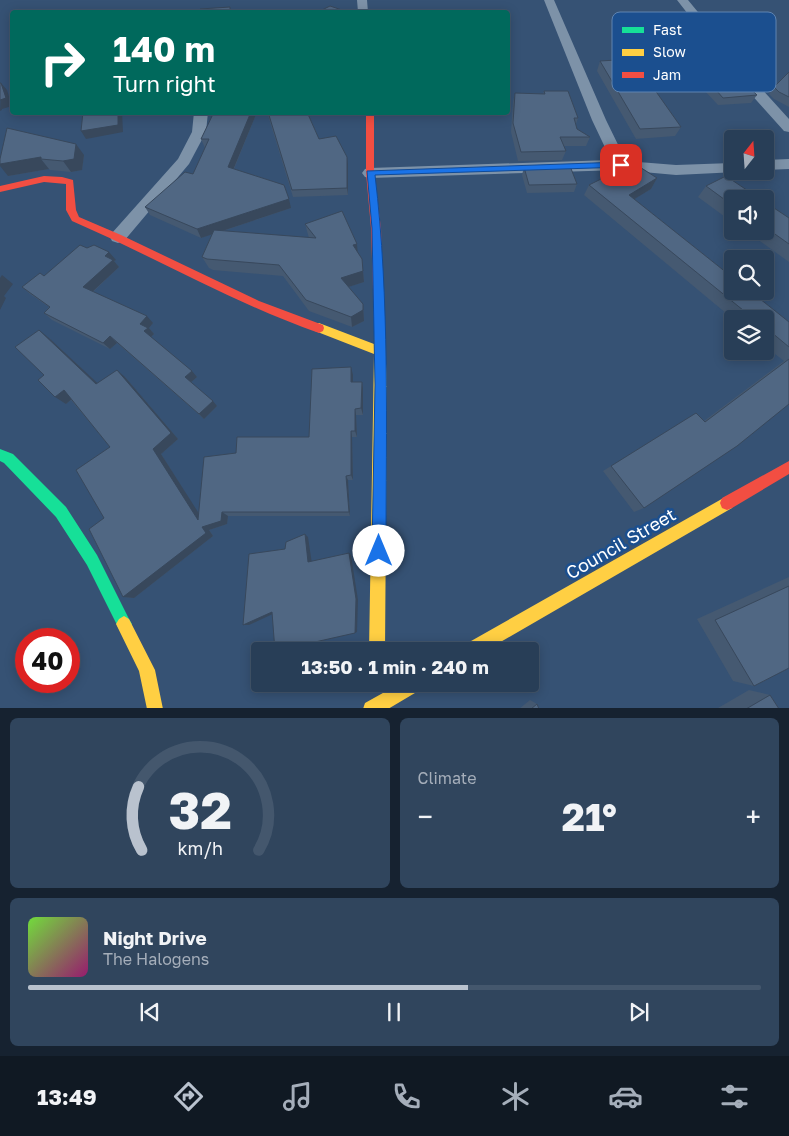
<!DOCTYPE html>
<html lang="en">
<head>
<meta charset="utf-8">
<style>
  :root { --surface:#283e57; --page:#30455d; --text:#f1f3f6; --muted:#a5aeba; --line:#44576d; --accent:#b9c2ce }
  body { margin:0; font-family:"Golos Text",sans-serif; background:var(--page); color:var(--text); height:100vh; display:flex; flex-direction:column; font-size:19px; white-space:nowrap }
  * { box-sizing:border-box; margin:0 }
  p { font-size:16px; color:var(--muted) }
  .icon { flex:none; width:28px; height:28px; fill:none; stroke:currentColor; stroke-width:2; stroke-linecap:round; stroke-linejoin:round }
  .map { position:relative; height:708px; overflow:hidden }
  .drawer { display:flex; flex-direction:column; gap:10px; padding:10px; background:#162230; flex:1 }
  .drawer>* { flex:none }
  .top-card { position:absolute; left:10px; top:10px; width:500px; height:105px; border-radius:5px; box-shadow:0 2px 12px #0003,0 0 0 1px var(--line); background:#00695c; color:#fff; overflow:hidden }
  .needle { width:32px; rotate:17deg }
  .buttons { position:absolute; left:724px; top:130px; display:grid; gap:10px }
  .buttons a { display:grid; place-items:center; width:50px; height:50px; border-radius:5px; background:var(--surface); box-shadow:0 2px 12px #0003,0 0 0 1px var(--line); font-size:25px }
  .speed { position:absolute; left:15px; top:628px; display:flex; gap:10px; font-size:25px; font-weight:700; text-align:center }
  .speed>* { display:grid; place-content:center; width:65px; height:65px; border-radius:50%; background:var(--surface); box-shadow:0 2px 12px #0003,0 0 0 1px var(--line); line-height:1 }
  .speed .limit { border:8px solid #d22; background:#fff; color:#111 }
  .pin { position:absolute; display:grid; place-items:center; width:42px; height:42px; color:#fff; margin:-21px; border-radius:10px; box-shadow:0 2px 8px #0006 }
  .me { position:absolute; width:55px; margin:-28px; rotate:0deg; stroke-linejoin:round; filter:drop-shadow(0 0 4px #0008) }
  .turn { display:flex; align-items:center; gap:18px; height:105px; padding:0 20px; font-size:22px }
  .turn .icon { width:65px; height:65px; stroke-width:2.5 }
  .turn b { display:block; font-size:35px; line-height:42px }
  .big { font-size:38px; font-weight:700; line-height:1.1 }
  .drawer .card { flex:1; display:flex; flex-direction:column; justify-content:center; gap:8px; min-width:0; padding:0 18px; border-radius:8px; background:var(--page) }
  .drawer .dial { align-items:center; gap:0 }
  .dial svg { height:130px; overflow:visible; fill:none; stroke:var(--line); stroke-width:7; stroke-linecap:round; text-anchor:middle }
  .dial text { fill:var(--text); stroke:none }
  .song { display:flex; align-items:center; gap:15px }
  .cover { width:60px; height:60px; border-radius:8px; background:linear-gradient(135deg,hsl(100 70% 55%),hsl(320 70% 35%)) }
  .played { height:5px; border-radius:2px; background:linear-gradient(90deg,var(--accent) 60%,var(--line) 60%) }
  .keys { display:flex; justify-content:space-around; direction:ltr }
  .heat { display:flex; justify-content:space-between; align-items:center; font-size:28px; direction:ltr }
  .drawer .tiles { flex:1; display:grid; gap:10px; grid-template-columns:1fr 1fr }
  .card:last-child { grid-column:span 2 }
  .trip { position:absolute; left:251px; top:642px; width:288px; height:50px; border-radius:5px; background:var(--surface); box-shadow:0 2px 12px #0003,0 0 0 1px var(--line); font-weight:700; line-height:50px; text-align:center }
  .tabs { display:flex; height:80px; justify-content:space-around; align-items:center; background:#101923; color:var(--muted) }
  .tabs .icon { width:35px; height:35px }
  .tabs .active { color:var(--accent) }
  .tabs b { font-size:22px; color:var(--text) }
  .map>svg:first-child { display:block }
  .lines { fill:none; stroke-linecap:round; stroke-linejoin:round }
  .street { fill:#7d92a8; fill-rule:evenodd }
  .fast { fill:#16e098; fill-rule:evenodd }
  .slow { fill:#ffcf43; fill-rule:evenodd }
  .jam { fill:#f24e42; fill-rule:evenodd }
  .wall { fill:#455971 }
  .shaded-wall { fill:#38485c }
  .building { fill:#506783; stroke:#38485c }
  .route { fill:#1a73e8; stroke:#114b97 }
  .labels { text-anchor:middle; stroke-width:5; stroke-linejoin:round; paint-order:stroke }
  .near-street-label { font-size:18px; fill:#fff; stroke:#1b4f8f }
  .key { fill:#1b4f8f; stroke:#5f84b1; stroke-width:1 }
  .key-label { font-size:14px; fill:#fff }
</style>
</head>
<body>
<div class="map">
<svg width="789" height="709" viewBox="0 0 789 709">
  <rect width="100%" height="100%" fill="#365274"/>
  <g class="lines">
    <path class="street" d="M357 0H367L368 12H358Z
      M544 0H554L606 120 626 161 676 165 732 163V171L737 172 676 175 621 170 370 178 365 177 362 173 365 169 370 168 611 160 592 120Z
      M677 0H688L759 86 789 119V132L784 131 749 92Z
      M194 112H208L206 132 189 164 124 241 118 243 112 241 110 237 112 233 178 159 192 132Z
      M789 159V169L765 170V160Z"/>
    <path class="fast" d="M0 449 13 454 66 507 97 555 129 619 132 624 129 629 124 632 119 629 87 565 56 517 4 463 0 461Z"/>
    <path class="slow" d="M379 317 383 318 384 321 387 385 385 651H369L374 354 315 331 314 328 315 325 319 323 374 344V321L375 318Z
      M727 496 732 498 734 503 732 508 485 651H462L464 645Z
      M124 616 129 619 155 670 163 709H147L139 671 116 624 119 619Z
      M399 684H422L420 690 388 709H363L365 703Z"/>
    <path class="jam" d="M366 112H374V173L381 228 384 321 383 324H375L374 321 371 228 366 173Z
      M44 176 62 177 73 180 76 210 79 217 121 235 259 301 323 325 324 328 323 331 319 333C233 303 155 257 72 221L66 210V184L44 182 0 192V186Z
      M789 461V474L732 508 727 510 722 508 720 503 722 498Z"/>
  </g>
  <path class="wall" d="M600 61 681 127 675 136 636 139 597 71Z
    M789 72V107L774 99 769 94 774 87Z
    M709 82 757 95 751 103 718 105 704 90Z
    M544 91 578 118 576 124 577 129 590 137 586 146H564L566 151 562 160 518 161 511 132 513 102 515 93 543 94Z
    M210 112H257L234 169 291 208 223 231 309 238 305 224 357 244V251L362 259 364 282 348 287 363 304 364 321 352 327 309 311 283 276 213 270 209 268 202 257 212 234 201 238 150 215 145 207 193 174 205 148 201 139 212 117Z
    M267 112 308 114 319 139 348 165V195L293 197Z
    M84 155 82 170 71 172 50 170 49 169 8 176 0 159Z
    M524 167 577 184 574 192 527 193 522 175Z
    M657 178 651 189 634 199 789 322V404L644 508 634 512 603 471 611 466 704 421 784 361 765 346V319H733L584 195 589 185 609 179Z
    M706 186 732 199V222L698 197Z
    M765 202 789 218V262L746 231H765Z
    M116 260 114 261 119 267 93 292 153 323 149 328 154 334 151 337 197 377 191 382 217 406 204 419 117 343 110 349 52 320 44 313 49 307 30 294 22 287 44 276Z
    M49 338 97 383 125 377 178 439 161 454 198 513 236 453 309 437 353 375V382H362L363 389V415H356L357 437H352L353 480H348L350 516H228L227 524 209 530 213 536 134 598 123 597 104 518 110 447 71 400 66 404 44 375Z
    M789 577V668L754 686 733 681 697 619Z
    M749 690 770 695 779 709H719L718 708Z
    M530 700 537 704 539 709H519Z"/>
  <path class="shaded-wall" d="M1 83 7 90 12 106 2 109V110L0 111Z
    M118 112H122L123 132 86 139 81 131Z
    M251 112H257L231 175 228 167Z
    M76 144 84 155 82 170 71 172 63 161Z
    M41 157V159L49 169 8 176 0 166V164Z
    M347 157 348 165V195L347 188Z
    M657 178 651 189 623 206 629 195Z
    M289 199 291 208 201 238 197 229Z
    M357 244 358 256 353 245Z
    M109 252 116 260 114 261 119 267 90 294 83 287 105 256Z
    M362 259 364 282 342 289 341 278Z
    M2 275 13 284 4 296 6 298 0 310V278Z
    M363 304 364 321 352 327 351 317Z
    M147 316 153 323 149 328 154 334 150 338 144 331 140 324Z
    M39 330 49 338 106 391 96 384Z
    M110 336 117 343 110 349 103 343Z
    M351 367 353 375V390L351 382Z
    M117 370 125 377 178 439 161 454 205 523 198 520 153 449Z
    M192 371 197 377 190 383 185 377Z
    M362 382 363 389V415L361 408Z
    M64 390 74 397 66 404 55 397Z
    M213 401 217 406 204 419 199 414Z
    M355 409 356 415 357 437 355 431Z
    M351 431 352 437 353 480 351 475Z
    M346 476 348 480 350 516 349 512Z
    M222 512 228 516 227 524 209 530 213 536 134 598 123 597 202 527Z
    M305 534 308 537 312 564 308 562Z
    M349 553 351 555 358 600 357 632 355 633Z
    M272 612H277L249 625H243Z"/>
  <path class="building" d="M330 6 348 12H318Z
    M230 7V12H199L200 9Z
    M149 10V12H137Z
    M633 59 681 127 640 129 600 61Z
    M789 72V97L779 92 774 87Z
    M740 79 757 95 723 98 709 82Z
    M0 83H1L6 98 0 100Z
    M544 91H568L578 118H574L577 129 590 137H560L566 151 521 152 513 123 515 93 545 94Z
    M83 112H118V125L81 131Z
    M214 112H251L228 167 284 185 289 199 197 229 145 207 185 172 193 174 209 139H201Z
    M268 112H307L319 139 336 136 347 157V188L292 190Z
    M7 128 76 144 74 159 63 161 41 159V157L0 164V159Z
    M635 164 657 178 629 195 732 277V291H750L789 322V347L765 327V319H754L589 185 605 177 609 179Z
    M570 166 577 184 529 185 524 167Z
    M726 176 760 199H732V205L706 186Z
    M765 202 789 218V244L765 227Z
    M342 211 357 244 353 245 362 259 363 271 341 278 363 304V310L351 317 306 300 279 265 207 259 202 257 214 230 316 238 305 224Z
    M80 245 87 248 94 245 109 252 105 256 113 260 83 287 147 316 140 324 148 328 144 331 192 371 185 377 213 401 199 414 110 336 103 343 44 313 50 307 22 287 40 273 44 276Z
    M39 330 96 384 117 370 171 433 153 449 198 520 204 457 236 453 237 437H309L312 369 351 367V382H362L361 408 355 409V431H351V475L346 476 349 512H222L221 521 202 527 206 533 123 597 89 529 104 518 76 470 110 447 64 390 55 397 38 380 44 375 15 347Z
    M789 359V404L737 446 644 508 611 466 696 413 705 422Z
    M305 534 308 562 349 553 356 599 355 633 275 651 272 612 243 625 249 554 285 549 286 542Z
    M789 586V668L754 686 715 620Z
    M770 695 779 709H746Z
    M537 704 539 709H531Z"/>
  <path class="route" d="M621 162 624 163V167L375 175C390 300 386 426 386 551L384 556 379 558 374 556 372 551 375 385 372 228 367 171Z"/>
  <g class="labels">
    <g class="near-street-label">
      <text transform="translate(621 544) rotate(-30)" y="6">Council Street</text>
    </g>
  </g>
  <rect x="612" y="12" width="164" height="80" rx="8" class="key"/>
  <rect x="622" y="27" width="22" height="6" fill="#16e098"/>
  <rect x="622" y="49" width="22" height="7" fill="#ffcf43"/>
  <rect x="622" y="72" width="22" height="6" fill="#f24e42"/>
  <g class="key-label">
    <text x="653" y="35">Fast</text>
    <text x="653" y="57">Slow</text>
    <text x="653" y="80">Jam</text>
  </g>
</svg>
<div class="buttons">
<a><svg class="needle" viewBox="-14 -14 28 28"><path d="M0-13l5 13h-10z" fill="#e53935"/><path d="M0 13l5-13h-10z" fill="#a5aeba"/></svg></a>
<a><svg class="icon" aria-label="sound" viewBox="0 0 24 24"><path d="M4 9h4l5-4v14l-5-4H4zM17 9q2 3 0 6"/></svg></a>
<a><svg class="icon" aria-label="search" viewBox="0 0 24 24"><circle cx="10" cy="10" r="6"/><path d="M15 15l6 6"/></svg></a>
<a><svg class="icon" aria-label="layers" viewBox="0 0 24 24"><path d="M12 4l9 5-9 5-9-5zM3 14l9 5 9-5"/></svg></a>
</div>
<div class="speed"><div class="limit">40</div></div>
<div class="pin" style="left:621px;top:165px;background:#d93025"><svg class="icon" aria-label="arrive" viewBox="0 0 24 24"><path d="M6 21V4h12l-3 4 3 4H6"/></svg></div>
<svg class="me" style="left:379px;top:551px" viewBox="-20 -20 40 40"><circle r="19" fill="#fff"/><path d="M0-13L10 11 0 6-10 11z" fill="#1a73e8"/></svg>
<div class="trip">13:50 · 1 min · 240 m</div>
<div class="top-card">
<div class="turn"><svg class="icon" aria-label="right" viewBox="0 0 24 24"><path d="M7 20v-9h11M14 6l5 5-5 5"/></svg><div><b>140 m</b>Turn right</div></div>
</div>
</div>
<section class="drawer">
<div class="tiles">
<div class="card dial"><svg viewBox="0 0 100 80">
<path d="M14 69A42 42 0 1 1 86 69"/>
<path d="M14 69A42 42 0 0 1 12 30" stroke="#b9c2ce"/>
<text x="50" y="56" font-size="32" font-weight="700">32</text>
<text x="50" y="72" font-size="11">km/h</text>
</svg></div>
<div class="card"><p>Climate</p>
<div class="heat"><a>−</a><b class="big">21°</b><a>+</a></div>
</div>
<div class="card">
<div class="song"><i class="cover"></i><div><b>Night Drive</b><p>The Halogens</p></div></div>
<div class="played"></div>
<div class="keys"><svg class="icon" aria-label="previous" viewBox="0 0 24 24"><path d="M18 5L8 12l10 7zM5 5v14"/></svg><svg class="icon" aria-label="pause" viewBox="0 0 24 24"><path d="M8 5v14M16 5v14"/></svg><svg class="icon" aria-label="next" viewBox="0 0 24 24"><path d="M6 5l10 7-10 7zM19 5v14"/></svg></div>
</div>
</div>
</section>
<nav class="tabs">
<b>13:49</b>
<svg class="icon active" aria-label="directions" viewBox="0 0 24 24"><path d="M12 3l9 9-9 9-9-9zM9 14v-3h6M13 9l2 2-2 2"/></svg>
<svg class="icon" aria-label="music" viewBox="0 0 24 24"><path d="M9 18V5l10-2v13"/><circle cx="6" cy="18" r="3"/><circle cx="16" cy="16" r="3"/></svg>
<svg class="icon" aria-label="phone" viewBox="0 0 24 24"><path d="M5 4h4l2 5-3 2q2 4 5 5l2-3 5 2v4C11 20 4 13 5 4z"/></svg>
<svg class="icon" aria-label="climate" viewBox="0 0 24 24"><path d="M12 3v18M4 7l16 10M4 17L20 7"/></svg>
<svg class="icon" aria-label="car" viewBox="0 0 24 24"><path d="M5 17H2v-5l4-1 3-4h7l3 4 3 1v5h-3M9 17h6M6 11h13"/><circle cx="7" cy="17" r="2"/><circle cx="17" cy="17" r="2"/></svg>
<svg class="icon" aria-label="filters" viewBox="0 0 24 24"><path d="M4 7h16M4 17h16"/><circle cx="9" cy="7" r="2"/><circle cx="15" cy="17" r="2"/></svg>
</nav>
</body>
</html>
